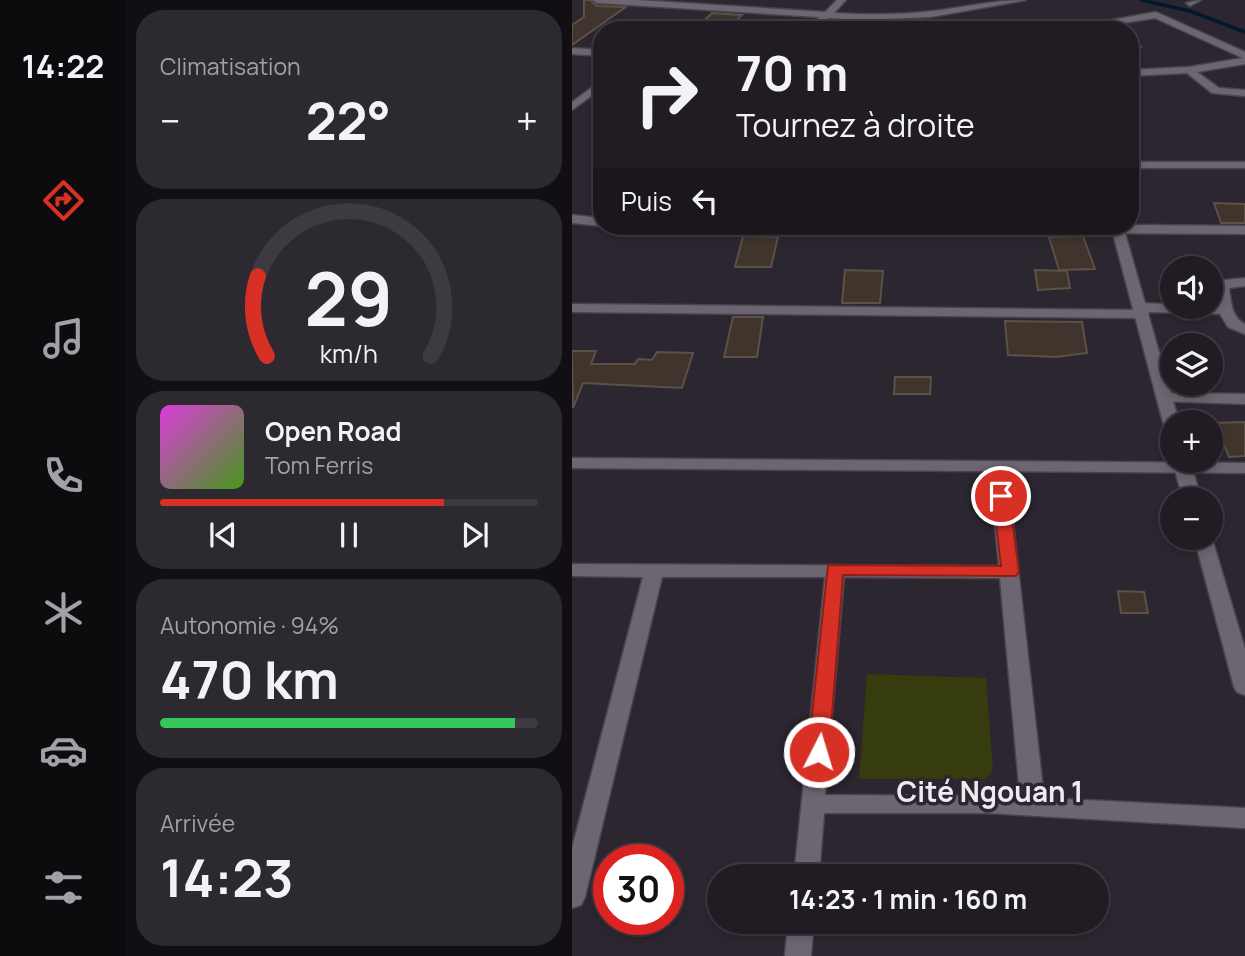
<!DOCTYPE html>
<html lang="fr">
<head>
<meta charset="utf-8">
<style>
  :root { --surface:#211c24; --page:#2d2931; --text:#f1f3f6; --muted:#a2a1a6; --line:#3e3a41; --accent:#d93025 }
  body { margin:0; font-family:Manrope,sans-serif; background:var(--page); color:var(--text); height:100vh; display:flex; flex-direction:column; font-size:26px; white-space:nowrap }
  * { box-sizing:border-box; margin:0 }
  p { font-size:23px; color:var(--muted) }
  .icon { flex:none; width:38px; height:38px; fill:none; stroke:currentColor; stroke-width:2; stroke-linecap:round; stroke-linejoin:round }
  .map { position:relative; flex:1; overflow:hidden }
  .details { display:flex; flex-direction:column; gap:10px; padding:10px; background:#120f14; width:446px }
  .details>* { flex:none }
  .guide { position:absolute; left:21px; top:21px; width:546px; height:214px; border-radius:28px; box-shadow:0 4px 10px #0003,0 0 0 2px var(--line); background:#211c24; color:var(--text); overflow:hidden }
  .fabs { position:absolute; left:588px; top:256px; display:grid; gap:14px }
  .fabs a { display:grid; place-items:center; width:63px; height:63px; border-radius:50%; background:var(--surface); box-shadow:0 4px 10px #0003,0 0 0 2px var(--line); font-size:35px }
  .speed { position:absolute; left:21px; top:844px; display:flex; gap:14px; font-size:35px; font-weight:700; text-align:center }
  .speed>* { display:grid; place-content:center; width:91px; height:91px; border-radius:50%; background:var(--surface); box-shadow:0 4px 10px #0003,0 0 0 2px var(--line); line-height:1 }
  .speed .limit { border:10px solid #d22; background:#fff; color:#111 }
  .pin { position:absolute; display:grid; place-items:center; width:60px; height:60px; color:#fff; margin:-30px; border:4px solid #fff; border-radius:50%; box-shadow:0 2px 7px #0007 }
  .me { position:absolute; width:77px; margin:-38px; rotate:5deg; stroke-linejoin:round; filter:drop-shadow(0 0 5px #0008) }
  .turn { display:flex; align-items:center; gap:24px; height:147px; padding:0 28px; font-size:32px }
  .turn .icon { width:91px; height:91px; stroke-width:2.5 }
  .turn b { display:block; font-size:49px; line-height:60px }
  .then { display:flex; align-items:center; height:66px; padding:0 28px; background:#0003; gap:14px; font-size:26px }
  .big { font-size:52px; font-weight:700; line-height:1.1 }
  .details .card { flex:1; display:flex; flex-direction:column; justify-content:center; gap:10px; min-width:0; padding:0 24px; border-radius:28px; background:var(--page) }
  .details .dial { align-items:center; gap:0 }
  .dial svg { height:182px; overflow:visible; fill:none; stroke:var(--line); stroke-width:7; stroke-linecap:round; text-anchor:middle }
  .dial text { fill:var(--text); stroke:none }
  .song { display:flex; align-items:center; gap:21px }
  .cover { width:84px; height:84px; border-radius:10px; background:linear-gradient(135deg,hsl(300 70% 55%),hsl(100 70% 35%)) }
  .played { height:7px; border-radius:4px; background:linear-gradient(90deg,var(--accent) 75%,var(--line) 75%) }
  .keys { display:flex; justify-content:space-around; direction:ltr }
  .heat { display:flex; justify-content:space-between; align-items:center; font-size:38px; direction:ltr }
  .charge { height:10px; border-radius:5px; background:linear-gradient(90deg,#34c759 94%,var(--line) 0) }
  .trip { position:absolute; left:135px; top:864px; width:402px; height:70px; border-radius:35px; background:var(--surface); box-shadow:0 4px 10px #0003,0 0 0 2px var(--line); font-weight:700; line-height:70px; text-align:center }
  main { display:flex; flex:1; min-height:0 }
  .menu { display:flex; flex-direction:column; width:126px; justify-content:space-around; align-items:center; background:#0d0b0e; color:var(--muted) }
  .menu .icon { width:49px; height:49px }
  .menu .current { color:var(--accent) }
  .menu b { font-size:32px; color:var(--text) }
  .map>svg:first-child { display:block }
  .green { fill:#363c0e }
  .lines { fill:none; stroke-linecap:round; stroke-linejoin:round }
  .stream { stroke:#001a2c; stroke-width:3.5 }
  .building { fill:#40352d; stroke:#5c5047; stroke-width:2 }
  .minor-casing { stroke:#49444c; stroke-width:3 }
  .tertiary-casing { stroke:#49444c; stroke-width:3 }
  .minor { fill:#6d6672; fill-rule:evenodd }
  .tertiary { fill:#6d6672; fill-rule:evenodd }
  .route { fill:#d93025; stroke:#8d1f18; stroke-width:2 }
  .labels { text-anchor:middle; stroke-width:7; stroke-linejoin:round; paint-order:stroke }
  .near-neighbourhood-label { font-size:28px; font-weight:bold; fill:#efeaf2; stroke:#2c2630 }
</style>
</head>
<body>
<main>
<nav class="menu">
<b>14:22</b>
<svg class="icon current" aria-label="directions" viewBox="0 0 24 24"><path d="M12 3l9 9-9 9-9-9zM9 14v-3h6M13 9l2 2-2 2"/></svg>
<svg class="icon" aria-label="music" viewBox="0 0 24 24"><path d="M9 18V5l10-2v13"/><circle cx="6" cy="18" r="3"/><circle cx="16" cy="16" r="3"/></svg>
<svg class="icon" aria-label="phone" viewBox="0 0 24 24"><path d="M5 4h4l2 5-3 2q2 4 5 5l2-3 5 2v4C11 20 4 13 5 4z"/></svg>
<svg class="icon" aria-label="climate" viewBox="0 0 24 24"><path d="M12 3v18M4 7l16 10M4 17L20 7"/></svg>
<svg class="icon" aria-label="car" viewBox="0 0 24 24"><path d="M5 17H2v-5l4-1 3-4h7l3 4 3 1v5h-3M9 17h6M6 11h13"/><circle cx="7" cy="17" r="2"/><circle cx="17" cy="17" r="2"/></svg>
<svg class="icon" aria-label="filters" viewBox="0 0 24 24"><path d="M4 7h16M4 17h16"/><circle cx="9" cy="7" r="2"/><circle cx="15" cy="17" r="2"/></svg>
</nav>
<section class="details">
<div class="card"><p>Climatisation</p>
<div class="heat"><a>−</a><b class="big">22°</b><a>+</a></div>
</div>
<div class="card dial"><svg viewBox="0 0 100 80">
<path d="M14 69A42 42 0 1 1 86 69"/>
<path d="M14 69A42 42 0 0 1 10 34" stroke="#d93025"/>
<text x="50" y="56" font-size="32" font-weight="700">29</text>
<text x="50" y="72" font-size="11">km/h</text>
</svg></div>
<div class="card">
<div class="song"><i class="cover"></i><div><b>Open Road</b><p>Tom Ferris</p></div></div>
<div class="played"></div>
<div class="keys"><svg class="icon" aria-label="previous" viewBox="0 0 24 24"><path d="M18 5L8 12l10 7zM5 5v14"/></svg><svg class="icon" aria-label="pause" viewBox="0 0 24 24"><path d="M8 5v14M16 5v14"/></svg><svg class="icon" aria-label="next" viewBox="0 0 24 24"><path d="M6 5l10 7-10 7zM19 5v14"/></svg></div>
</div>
<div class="card"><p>Autonomie · 94%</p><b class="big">470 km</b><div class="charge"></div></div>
<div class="card"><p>Arrivée</p><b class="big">14:23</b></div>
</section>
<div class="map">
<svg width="673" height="956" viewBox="0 0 673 956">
  <rect width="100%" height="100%" fill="#2c2630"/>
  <path class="green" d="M295 674 414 678 421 770 413 779H287Z"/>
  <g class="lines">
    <path class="stream" d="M569 0 618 11 673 32"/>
  </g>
  <path class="building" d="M12 0H18L25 6 54 7 0 45V25L12 17Z
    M140 13 170 15 154 30H122Z
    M642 203 673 204V223H649Z
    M171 236 206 237 199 267H163Z
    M511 236 523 269 487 270 477 237Z
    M273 270 311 271 308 303H270Z
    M463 270 495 271 498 288 466 290Z
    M161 317H191L185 357H152Z
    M433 321 510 322 515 353 484 357 436 355Z
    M0 351H24L19 364H63L66 359 80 360 85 352 121 353 110 388 11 383 1 408Z
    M323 377H359L358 394H322Z
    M673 422V456L657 457 643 423Z
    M546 591 572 592 576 613H549Z"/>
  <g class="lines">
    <defs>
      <path id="minor" d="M21 0H65L253 12 265 0H274L262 13C295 15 329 15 361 11 392 7 423 0 454 0L359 17 290 20 257 18 244 30H235L247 17 25 3Z
        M629 0 618 6 614 3Z
        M584 12 673 52V64L625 72 647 88 673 90V96L640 93 615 73 558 76V70L617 67 671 58 583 18 508 30H485Z
        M558 41 569 47 558 55Z
        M30 80V88L0 110V102Z
        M558 162H673V168H558Z
        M0 215 30 218V226L0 223Z
        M558 225 673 226V234L99 230 93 226Z
        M673 278V286L657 288C659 301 659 317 673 324V334L656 327 648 314 577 312 576 317 571 318 0 312V304L564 310V304L569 303 639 306 645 305 644 281Z
        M593 393 673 394V404L587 401 585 398 587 395Z
        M0 458 673 463V473L0 468Z
        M429 491 438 496 472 798 673 808V828L415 813H252L247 877H222L253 577H90L13 897 9 905 0 908V848L71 577 0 576V564L427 566 420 496ZM272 577 428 578 448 796 253 795Z
        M216 922H242L239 956H213Z"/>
      <path id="tertiary" d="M0 48 30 50V56L0 54Z
        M539 226H551L607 422H600V431L592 426Z
        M600 460H618L629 499H611Z
        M639 535 673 649V695L665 692 662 687 622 537H639Z"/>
    </defs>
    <use href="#minor" class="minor-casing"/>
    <use href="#tertiary" class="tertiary-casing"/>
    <use href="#minor" class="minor"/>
    <use href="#tertiary" class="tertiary"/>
  </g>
  <path class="route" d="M429 491 437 496 447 572 444 576 271 575 257 752 254 758H239L236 752 256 565 429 566 421 496Z"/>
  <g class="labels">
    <g class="near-neighbourhood-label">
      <text x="418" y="802">Cité Ngouan 1</text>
    </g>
  </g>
</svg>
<div class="fabs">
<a><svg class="icon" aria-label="sound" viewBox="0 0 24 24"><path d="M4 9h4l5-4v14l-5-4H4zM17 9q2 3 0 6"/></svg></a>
<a><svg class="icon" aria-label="layers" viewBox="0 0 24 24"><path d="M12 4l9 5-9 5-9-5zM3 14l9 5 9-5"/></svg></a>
<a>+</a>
<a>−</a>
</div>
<div class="speed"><div class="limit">30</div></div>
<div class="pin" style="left:429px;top:496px;background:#d93025"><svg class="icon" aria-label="arrive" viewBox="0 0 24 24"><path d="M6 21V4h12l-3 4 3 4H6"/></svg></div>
<svg class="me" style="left:247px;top:752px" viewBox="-20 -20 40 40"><circle r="17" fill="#d93025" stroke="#fff" stroke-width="3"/><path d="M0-11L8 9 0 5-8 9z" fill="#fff"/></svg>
<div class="trip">14:23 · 1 min · 160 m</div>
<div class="guide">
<div class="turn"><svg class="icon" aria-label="right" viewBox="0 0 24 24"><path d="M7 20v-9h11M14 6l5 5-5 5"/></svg><div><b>70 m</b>Tournez à droite</div></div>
<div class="then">Puis<svg class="icon" aria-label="left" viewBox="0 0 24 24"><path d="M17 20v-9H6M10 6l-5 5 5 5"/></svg></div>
</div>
</div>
</main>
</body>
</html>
